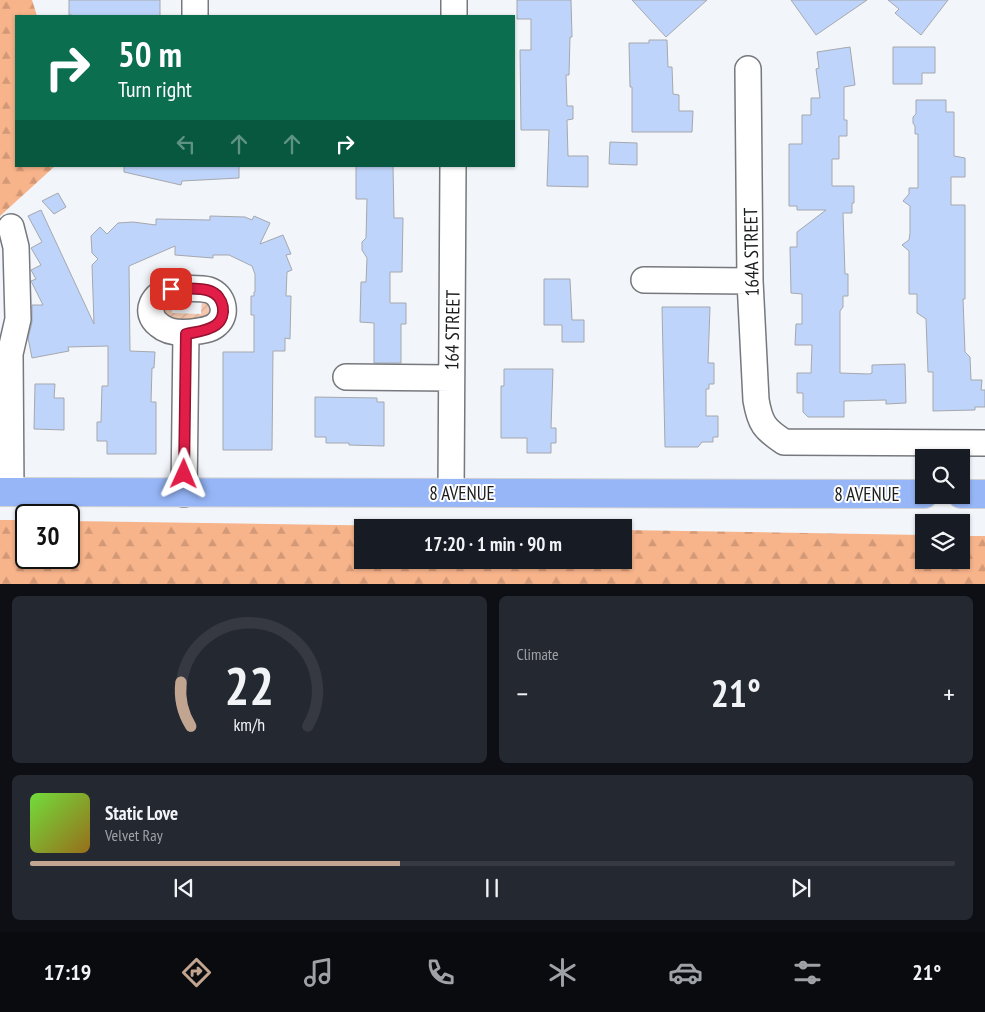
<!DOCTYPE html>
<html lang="en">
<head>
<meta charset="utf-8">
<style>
  :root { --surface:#171b24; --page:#242831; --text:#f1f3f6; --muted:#9ea1a6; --line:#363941; --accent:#c2a591 }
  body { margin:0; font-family:"PT Sans Narrow",sans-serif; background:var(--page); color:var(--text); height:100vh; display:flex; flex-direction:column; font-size:19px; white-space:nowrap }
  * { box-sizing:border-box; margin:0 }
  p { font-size:16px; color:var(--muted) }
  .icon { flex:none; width:28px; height:28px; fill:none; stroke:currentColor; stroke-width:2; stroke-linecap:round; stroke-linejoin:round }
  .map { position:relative; height:584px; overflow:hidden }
  .sheet { display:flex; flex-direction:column; gap:12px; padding:12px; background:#0d0f14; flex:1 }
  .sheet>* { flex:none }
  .top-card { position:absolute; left:15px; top:15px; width:500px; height:152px; border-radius:0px; box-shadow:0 1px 4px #0004; background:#0b6e4f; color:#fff; overflow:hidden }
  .fabs { position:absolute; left:915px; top:449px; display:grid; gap:10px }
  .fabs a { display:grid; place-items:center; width:55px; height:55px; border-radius:0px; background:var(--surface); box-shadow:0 1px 4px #0004; font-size:25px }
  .speed { position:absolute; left:15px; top:504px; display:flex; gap:10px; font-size:25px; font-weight:700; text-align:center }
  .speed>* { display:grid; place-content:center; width:65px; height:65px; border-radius:50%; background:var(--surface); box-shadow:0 1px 4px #0004; line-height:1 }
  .speed .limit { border:2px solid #111; border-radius:8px; background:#fff; color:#111 }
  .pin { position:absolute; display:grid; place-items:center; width:42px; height:42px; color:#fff; margin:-21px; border-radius:10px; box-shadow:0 2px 8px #0006 }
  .me { position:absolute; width:55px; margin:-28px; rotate:1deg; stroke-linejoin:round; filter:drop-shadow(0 0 4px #0008) }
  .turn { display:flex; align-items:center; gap:18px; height:105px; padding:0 20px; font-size:22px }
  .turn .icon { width:65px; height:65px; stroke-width:2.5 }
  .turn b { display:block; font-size:35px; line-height:42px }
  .lanes { display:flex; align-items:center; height:48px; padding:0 20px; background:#0003; justify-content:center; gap:25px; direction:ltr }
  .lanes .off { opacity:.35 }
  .big { font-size:38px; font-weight:700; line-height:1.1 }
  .sheet .widget { flex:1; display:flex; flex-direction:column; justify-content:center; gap:8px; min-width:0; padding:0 18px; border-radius:8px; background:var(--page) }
  .sheet .dial { align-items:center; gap:0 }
  .dial svg { height:130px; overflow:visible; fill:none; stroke:var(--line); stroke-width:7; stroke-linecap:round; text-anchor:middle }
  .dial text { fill:var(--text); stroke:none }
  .song { display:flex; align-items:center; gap:15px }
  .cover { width:60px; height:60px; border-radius:8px; background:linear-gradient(135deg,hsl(100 70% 55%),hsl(40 70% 35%)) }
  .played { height:5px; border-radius:2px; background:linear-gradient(90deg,var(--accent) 40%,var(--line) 40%) }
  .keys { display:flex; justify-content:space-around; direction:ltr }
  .heat { display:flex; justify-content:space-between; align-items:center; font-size:28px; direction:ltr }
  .sheet .tiles { flex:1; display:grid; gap:12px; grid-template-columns:1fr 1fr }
  .widget:last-child { grid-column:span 2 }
  .trip { position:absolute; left:354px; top:519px; width:278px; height:50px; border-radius:0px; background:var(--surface); box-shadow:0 1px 4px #0004; font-weight:700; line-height:50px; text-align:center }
  .dock { display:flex; height:80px; justify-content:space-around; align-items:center; background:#090b0e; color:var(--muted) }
  .dock .icon { width:35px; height:35px }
  .dock .selected { color:var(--accent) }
  .dock b { font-size:22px; color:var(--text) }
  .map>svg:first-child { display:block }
  .forest { fill:url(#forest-firs) }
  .garden { fill:url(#garden-furrows) }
  .building { fill:#bfd4fa; stroke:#a5a8ad }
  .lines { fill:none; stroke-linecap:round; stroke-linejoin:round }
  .minor-casing { stroke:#75787c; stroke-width:28 }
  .major-casing { stroke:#d1d1d2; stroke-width:30 }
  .minor { stroke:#fff; stroke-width:25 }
  .major { stroke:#96b6f7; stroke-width:28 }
  .route-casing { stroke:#92132f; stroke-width:12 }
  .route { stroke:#e11d48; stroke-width:9 }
  .labels { text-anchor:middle; stroke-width:4; stroke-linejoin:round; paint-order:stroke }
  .street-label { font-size:19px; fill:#1a1b1c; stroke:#fff }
</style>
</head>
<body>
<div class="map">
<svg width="985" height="585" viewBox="0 0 985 585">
  <defs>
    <pattern id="forest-firs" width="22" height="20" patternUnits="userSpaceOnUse" patternTransform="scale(1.25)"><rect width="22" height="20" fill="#f7b38a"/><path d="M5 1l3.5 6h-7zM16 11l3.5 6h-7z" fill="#d39976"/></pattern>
    <pattern id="garden-furrows" width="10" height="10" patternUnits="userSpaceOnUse" patternTransform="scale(1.25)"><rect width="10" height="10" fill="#f5c8ad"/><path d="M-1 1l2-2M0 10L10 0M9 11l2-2" fill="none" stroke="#d1ab94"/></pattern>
  </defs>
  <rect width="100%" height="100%" fill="#f2f5fa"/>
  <path class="forest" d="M0 0H32L37 16H16V166H55L0 216Z
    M0 520H26V558H69V521L465 527 362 528V560H622L623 530 924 535V560H961V536H985V584H0Z"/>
  <path class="garden" d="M172 298V313L201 314 202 298 213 306 209 319 172 321 164 318 162 304Z"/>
  <path class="building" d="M69 0H160V16H72V15H69Z
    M517 0H571L572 37H570L569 75H566L567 106H573V119L567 120 568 156H588V187L547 186 549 130H521L520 50H531V19H517Z
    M632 0H707L666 37Z
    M791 0H867L816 35Z
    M888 0H948L921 35 895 13 899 9Z
    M649 40H667L668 67H672L673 94 679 95V111H693L692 132H632V87H630L629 43H649Z
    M850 47 855 85 844 87V120H847V136H839V159H832V186H854V203H852V213H843L845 274H848V296H843V307L840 311V373L869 374 872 373V365L905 364 906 403 886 404V400L844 401V417H808L803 412V393H797V373H811L812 345H795L796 324H802V294L791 293 790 247H797V232L826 210H797V206H789V144H802V115H811V98H820L816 69 819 68 817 52Z
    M893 47H935V73H922V84H893Z
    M916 100H946V112H954V156L965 158V177H951V205H965V299H963L965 352 970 357 971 380H982L981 390H985V407H975V410L933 411V372H928L926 319 917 313V294H909V251L902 245 909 240 910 233V206L903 201 909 194V188H918V134H915V126L913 123V117L916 114Z
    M610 142 637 143V165L609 164Z
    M124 166H239V178L182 181 181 185 124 172Z
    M356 166H393L394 218H403L402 272H390V303H406V324H401V363H374V323L360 322 361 282H366L367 258 362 250V242L366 238 367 199H356Z
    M58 193 66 207 54 214 42 201Z
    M41 210 94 324 92 265 98 259 92 253 91 236 100 227 107 234 118 223 133 222 156 225V219L210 220V216L245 217 252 220 254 216 270 223 260 244 283 235 291 254 286 255 292 270 287 272 286 296H291L290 339 285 338V351H273L272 450H223V352H254V315H251V296H254V292H255V274L252 266 229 255H213V258L175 255V246L129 266 130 351 155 352 154 368H152L151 402H156V454H107V441H97V422H101L102 386H108V346L68 347 69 351 32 358 28 338 32 322V305H43L31 281 36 279 31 270 41 265 31 248 42 242 28 216Z
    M544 279H570L572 320H584V342H562V325H544Z
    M662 307H710L708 363H714V384H709V389H706V416H718V437H713V442H702L698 447H665Z
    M504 369H553L551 428H556V443H551V453H527V438H501V386H504Z
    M35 384H55L54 398H64V430L34 429Z
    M315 397 377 398V402H384V446L349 445V443H326V437H315Z"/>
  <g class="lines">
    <defs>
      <path id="minor" d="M454 0V16
        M195 16V0
        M748 69 750 281 756 400C760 423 764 429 784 442L985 443
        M644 280 750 281
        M171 289C183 289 198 287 209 290 224 295 228 315 217 324 212 329 205 330 199 331 187 333 169 334 159 325 142 312 154 293 171 289Z
        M346 377 451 378
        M11 492 10 354 18 319 16 247 11 227
        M451 493 453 166
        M184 494 186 334"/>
      <path id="major" d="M0 492 924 494
        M961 494H985"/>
    </defs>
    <use href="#minor" class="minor-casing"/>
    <use href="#major" class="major-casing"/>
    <use href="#minor" class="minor"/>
    <use href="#major" class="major"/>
  </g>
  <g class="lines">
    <defs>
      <path id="route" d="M171 289C183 289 199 287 210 291 224 296 228 316 216 325 208 331 195 332 186 334L184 474"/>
    </defs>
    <use href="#route" class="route-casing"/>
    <use href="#route" class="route"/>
  </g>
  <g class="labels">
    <g class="street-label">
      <text transform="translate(751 252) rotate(-91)" y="7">164A STREET</text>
      <text transform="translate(452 330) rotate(-89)" y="7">164 STREET</text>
      <text x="462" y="500">8 AVENUE</text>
      <text x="867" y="501">8 AVENUE</text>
    </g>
  </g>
</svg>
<div class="fabs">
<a><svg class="icon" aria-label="search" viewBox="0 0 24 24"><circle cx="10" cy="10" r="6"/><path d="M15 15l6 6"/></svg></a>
<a><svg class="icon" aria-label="layers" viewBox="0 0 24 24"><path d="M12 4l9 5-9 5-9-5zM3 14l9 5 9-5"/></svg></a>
</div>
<div class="speed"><div class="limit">30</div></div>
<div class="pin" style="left:171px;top:289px;background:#d93025"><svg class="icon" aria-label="arrive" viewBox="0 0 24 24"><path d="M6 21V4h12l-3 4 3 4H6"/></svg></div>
<svg class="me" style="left:184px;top:474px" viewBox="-20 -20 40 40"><path d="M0-17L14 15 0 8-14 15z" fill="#e11d48" stroke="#fff" stroke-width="4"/></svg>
<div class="trip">17:20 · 1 min · 90 m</div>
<div class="top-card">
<div class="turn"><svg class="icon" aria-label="right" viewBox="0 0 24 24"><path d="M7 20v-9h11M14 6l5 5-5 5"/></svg><div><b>50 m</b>Turn right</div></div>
<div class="lanes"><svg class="icon off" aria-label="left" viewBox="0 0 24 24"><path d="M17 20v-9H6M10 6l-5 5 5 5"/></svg><svg class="icon off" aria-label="ahead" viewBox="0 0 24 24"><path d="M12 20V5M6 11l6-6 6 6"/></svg><svg class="icon off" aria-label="ahead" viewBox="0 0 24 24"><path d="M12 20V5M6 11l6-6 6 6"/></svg><svg class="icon" aria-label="right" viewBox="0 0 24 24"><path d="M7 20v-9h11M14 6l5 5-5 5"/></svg></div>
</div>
</div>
<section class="sheet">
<div class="tiles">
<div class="widget dial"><svg viewBox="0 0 100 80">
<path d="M14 69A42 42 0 1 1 86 69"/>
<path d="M14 69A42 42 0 0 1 8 42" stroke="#c2a591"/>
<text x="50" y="56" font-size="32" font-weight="700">22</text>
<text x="50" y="72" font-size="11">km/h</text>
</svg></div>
<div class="widget"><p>Climate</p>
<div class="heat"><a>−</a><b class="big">21°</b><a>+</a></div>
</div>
<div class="widget">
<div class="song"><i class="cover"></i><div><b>Static Love</b><p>Velvet Ray</p></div></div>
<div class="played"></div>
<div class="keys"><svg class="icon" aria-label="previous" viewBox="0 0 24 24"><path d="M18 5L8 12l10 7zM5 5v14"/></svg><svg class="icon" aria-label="pause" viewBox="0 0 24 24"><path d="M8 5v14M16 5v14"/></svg><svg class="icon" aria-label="next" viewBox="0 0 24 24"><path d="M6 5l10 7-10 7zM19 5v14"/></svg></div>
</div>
</div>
</section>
<nav class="dock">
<b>17:19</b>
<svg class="icon selected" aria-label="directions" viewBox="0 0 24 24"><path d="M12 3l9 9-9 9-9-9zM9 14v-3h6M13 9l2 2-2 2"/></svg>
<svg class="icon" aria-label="music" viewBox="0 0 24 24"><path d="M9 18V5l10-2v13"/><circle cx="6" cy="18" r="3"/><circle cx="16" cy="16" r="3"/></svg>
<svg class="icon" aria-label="phone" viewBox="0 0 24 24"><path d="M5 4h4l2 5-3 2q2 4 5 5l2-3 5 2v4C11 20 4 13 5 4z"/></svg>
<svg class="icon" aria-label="climate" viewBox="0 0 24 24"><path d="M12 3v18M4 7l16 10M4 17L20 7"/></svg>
<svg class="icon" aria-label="car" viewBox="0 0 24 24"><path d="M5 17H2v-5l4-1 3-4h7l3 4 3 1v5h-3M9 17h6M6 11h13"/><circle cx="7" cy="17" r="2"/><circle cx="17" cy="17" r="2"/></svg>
<svg class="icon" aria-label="filters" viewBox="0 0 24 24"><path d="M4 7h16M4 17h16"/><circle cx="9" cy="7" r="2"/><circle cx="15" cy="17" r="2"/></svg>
<b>21°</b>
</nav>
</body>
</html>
